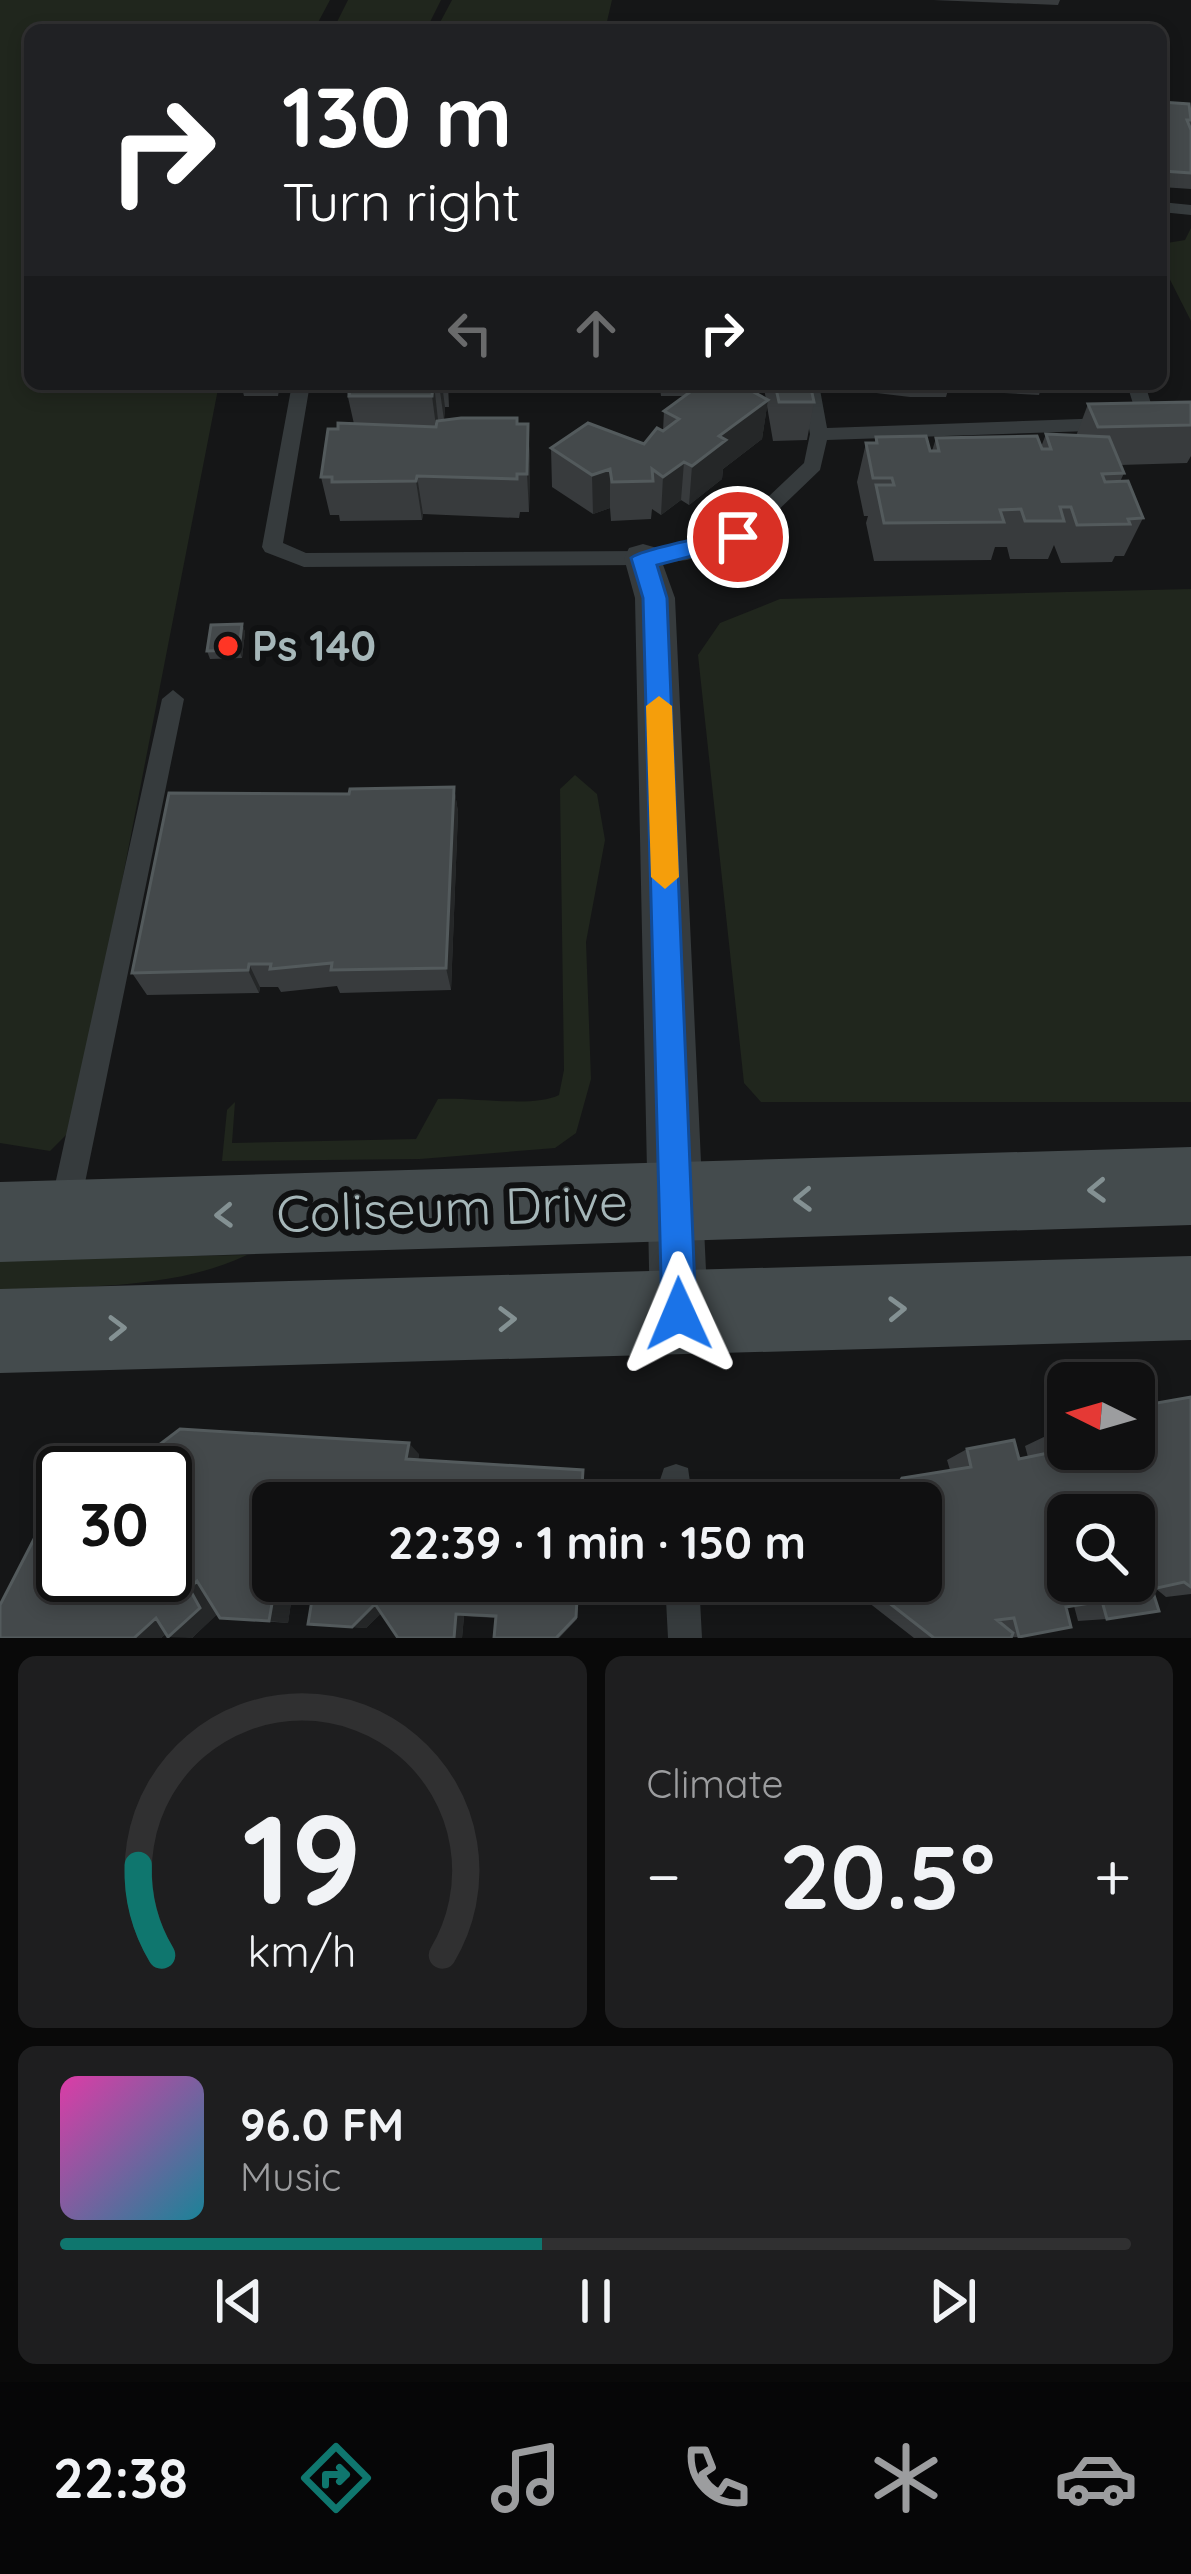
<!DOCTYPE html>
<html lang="en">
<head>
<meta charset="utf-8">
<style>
  :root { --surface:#101011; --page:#1e1e1f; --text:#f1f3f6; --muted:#9c9d9f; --line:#303031; --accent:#0f766e }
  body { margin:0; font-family:Quicksand,sans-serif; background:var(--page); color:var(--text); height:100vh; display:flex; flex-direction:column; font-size:45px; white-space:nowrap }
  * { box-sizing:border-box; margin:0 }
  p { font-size:39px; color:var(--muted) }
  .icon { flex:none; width:66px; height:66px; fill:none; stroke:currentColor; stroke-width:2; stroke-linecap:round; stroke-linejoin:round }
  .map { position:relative; height:1638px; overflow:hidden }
  .drawer { display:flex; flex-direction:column; gap:18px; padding:18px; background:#090909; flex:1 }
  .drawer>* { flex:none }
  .hud { position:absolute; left:24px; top:24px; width:1143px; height:366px; border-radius:18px; box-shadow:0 6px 18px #0003,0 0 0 3px var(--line); background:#202124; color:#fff; overflow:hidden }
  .needle { width:78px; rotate:275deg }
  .tools { position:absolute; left:1047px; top:1362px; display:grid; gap:24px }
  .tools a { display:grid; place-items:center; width:108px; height:108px; border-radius:18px; background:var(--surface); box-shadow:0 6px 18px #0003,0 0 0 3px var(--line); font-size:60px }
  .speed { position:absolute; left:36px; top:1446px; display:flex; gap:24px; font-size:60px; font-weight:700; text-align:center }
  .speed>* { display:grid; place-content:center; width:156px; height:156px; border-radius:50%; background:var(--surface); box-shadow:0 6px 18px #0003,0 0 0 3px var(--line); line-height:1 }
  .speed .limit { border:6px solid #111; border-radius:18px; background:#fff; color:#111 }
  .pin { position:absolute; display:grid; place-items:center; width:102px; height:102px; color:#fff; margin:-51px; border:6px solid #fff; border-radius:50%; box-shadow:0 3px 12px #0007 }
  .me { position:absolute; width:132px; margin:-66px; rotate:359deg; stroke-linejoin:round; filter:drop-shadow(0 0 9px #0008) }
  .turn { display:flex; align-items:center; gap:42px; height:252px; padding:0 60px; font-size:54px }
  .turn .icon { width:156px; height:156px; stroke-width:2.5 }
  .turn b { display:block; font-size:84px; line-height:102px }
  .lanes { display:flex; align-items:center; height:114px; padding:0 60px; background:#0003; justify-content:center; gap:60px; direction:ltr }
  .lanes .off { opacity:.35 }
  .big { font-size:90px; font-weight:800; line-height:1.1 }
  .drawer .card { flex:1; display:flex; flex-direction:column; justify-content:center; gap:18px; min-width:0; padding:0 42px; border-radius:18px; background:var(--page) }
  .drawer .dial { align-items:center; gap:0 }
  .dial svg { height:312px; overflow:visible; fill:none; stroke:var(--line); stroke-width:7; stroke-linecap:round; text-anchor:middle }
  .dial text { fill:var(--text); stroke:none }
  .song { display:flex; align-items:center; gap:36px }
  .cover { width:144px; height:144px; border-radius:18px; background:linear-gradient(135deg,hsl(320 70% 55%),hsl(190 70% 35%)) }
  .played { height:12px; border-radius:6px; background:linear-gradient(90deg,var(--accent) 45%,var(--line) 45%) }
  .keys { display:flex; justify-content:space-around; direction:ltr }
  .heat { display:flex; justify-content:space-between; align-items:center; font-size:66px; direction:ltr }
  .drawer .tiles { flex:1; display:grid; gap:18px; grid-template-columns:1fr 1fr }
  .card:last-child { grid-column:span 2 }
  .trip { position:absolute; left:252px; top:1482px; width:690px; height:120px; border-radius:18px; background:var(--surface); box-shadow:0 6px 18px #0003,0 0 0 3px var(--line); font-weight:800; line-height:120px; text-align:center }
  .menu { display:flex; height:192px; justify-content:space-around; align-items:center; background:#060607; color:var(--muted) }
  .menu .icon { width:84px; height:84px }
  .menu .active { color:var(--accent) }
  .menu b { font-size:54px; color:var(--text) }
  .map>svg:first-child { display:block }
  .green { fill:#20261d }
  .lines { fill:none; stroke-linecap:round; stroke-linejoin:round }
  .lane { fill:#363b3d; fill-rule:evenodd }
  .street { fill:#363b3d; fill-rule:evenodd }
  .secondary { fill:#444b4d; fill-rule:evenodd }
  .wall { fill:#383b3d }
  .shaded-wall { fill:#252728 }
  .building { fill:#44494b; stroke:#535a5c; stroke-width:3; fill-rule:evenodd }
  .oneway { stroke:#849193 }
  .route { fill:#1a73e8; stroke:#114b97; stroke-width:3 }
  .slow { fill:#f59e0b }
  .poi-dot { fill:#ff3525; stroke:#101112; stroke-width:4.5 }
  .labels { text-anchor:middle; stroke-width:12; stroke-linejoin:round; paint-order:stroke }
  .poi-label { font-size:42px; font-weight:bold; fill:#a6b7b9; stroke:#101112; text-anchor:start }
  .near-street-label { font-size:51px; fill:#a6b7b9; stroke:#101112 }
</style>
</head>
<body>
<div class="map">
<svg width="1191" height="1638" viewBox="0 0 1191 1638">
  <rect width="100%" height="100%" fill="#151617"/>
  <path class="green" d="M0 0H330L314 30H30V384H219L74 1127 50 1151 0 1143Z
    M348 0H441L426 30H333Z
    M452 0H612L605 30H436Z
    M1191 228V321L1161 262V244L1185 240Z
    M1191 589V1102H761L744 1083 698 655 720 623 780 599Z
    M575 775 597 794 605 840 586 942 591 1079 576 1133 555 1148 420 1159 222 1161 227 1110 235 1102 232 1143 416 1139 438 1099C472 1097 534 1108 559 1095L564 1070 560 789Z
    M247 1255C174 1290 79 1286 0 1290V1259Z"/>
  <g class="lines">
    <path class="lane" d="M1161 202 1191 205V215L1161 212Z
      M292 384H310L283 543 306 553 643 551 686 546 731 532 804 463 810 434 801 384H819L827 428 1137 417 1127 384H1145L1157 423 1148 429 827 440 820 470 745 542 687 560 643 565 304 567 265 552 262 547Z
      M173 690 184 699 79 1212 74 1222 64 1227 54 1222 49 1212 162 699Z
      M676 1464 688 1468 693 1503H661L660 1480 664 1468Z
      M665 1581H699L702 1638H668Z"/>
    <path class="street" d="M643 544 657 548 675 598 708 1314 699 1334 679 1343 659 1334 650 1314 635 598 624 558 629 548Z"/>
    <path class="secondary" d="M1191 1147V1225L0 1262V1182Z
      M1191 1256V1340L0 1373V1289Z"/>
  </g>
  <path class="wall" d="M933 0H1060L1058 5Z
    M1161 102 1191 109V189L1161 187Z
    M241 384H280L278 396H244Z
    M345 384H448L449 407H445L444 420 528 424 530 463 529 512H520L519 518 423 514 422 520 340 521 339 515H330L321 477 338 429 354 424Z
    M643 384H752L748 389 766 399 763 384H810L814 402 807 440 773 441 767 406 762 439 723 469 722 479 689 505 681 500 661 515 652 509 651 519 611 521 610 508 593 514 552 487 551 448 644 444 663 431 664 411 685 396H661L660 388H643Z
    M866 384H1063L1062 388H1041L1039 395 948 390 946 397H910L868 392Z
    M1191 402V456L1187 463 1120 465 1124 473 1120 482 1143 518 1124 556H1115L1112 562 1061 563 1054 545 1048 559H1010L1007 547H995L991 560 874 561 866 523 868 516H864L857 482 866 443H875L876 437 930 451H932L936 438 1041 447 1046 434 1076 436 1088 404Z
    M242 624 245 632 242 658 210 659 207 651Z
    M454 787 458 812 451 990 340 993 337 986 281 992 278 987H260L259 993 147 995 132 973 349 794Z
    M1191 1397V1594L1166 1597 1155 1588 1107 1619 1078 1621 1074 1606 1066 1607 1019 1637 914 1638 841 1581H921V1503H876L886 1487 902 1478 950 1470 947 1460 967 1449 1019 1459 1028 1457 1025 1446 1048 1435 1068 1449H1134Z
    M419 1454 418 1460 583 1470 577 1619 559 1638H494L496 1618 464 1616 462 1638H398L381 1613 366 1628 308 1624 313 1590 293 1589 288 1623 220 1618 217 1614 192 1638 166 1634 161 1638H0Z"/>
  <path class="shaded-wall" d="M434 384 438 420 437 434 432 396Z
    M439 384H442L445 407 444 420Z
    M743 384H749L745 417 768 400 762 439 723 469 722 479 689 505 692 466 719 436Z
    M528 424 530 463 529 512 527 474Z
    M684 462 681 500 661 515 663 477Z
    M610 469V508L593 514 592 475Z
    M417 476 423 514 422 520 416 481Z
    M242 624 245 632 242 658 239 650Z
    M454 787 458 812 451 990 446 968Z
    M249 964 260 987 259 993 248 970Z
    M409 1443 419 1454 417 1469 406 1459Z
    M197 1581 222 1610 192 1638 168 1637 189 1588Z
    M275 1586 293 1589 288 1623 269 1621Z
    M375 1604 388 1607 366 1628 352 1627Z
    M456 1614 464 1616 462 1638H454Z
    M156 1618 181 1620 161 1638H134Z"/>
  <path class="building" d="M1161 102 1189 104 1191 120H1187L1191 130V173L1163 171 1161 165Z
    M351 384H433L432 396H349Z
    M701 384H743L741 385 768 400 719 436 726 440 692 466 684 462 663 477 652 469 653 481 612 482 610 469 592 475 551 448 588 423 644 444 657 428 663 431 679 419 664 411Z
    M775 384H810L814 402H779Z
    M1191 402V425L1098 427 1088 404Z
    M461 418H517V424H528L527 474H517V479L417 476 416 481 332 482V477H321L328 429H338V423L436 427 437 421Z
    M1046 434 1109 437 1124 473 1102 474 1105 482 1128 481 1143 518 1128 519 1130 524 1077 525 1071 507H1060L1064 521H1025L1021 509 1000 510 1004 522 884 523 876 485H894L892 478H873L866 443H877L876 437 926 436 930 451H939L936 438 1037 436 1042 449H1051Z
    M242 624 239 650 207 651 211 625Z
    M454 787 446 968 331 970 332 963 270 969 271 964H249L248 970 132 973 169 793 349 794 350 789Z
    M1191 1397V1587L1184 1582 1152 1589 1159 1611 1107 1619 1102 1601 1066 1607 1071 1627 1019 1637 1014 1618 997 1620 1013 1633 1011 1638H934L861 1581H921V1503H887L902 1478 971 1467 967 1449 1014 1440 1019 1459 1053 1452 1048 1435 1068 1431V1449H1134V1407ZM1068 1515H1134V1581H1068Z
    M180 1429 409 1443 406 1459 583 1470 581 1503H273V1581H578L576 1617 556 1638H494L496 1616 456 1614 454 1638H398L375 1604 352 1627 308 1624 314 1588 275 1586 269 1621 220 1618 197 1581 189 1588 200 1608 168 1637 156 1618 134 1638H0V1605L51 1506 63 1496V1575H165V1473H122Z"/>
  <defs><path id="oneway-chevron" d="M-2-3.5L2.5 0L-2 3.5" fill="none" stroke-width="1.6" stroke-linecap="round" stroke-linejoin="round" transform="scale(3)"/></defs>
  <g class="oneway">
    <use href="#oneway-chevron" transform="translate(1097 1190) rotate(178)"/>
    <use href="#oneway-chevron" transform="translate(803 1199) rotate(178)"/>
    <use href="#oneway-chevron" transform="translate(224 1215) rotate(178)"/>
    <use href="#oneway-chevron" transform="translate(897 1309) rotate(-2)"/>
    <use href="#oneway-chevron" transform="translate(507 1319) rotate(-1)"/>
    <use href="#oneway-chevron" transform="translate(117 1328) rotate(-1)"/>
  </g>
  <path class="route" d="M738 529 746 531V542L657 565 667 598 696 1314 691 1327 679 1332 667 1327 662 1314 643 598 631 558C640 549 717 535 738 529Z"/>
  <path class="slow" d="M659 696 672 706 679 877 665 889 651 877 646 706Z"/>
  <circle class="poi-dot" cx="228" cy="646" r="12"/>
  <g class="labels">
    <g class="poi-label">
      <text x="252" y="661">Ps 140</text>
    </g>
    <g class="near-street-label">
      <text transform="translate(452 1208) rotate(-2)" y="18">Coliseum Drive</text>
    </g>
  </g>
</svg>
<div class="tools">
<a><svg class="needle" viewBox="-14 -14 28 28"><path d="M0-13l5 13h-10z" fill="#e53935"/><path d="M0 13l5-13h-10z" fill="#9c9d9f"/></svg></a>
<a><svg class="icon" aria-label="search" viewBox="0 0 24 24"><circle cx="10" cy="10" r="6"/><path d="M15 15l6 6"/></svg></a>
</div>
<div class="speed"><div class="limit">30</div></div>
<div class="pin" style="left:738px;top:537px;background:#d93025"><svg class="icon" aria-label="arrive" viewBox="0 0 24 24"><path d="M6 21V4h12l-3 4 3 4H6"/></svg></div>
<svg class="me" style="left:679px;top:1314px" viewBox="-20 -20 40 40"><path d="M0-17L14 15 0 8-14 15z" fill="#1a73e8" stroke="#fff" stroke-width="4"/></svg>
<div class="trip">22:39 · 1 min · 150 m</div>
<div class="hud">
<div class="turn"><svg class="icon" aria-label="right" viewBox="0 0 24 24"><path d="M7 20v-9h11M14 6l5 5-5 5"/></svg><div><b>130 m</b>Turn right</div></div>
<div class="lanes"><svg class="icon off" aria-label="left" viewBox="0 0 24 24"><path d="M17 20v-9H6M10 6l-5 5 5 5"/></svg><svg class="icon off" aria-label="ahead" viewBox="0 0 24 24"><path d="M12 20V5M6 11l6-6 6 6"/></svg><svg class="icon" aria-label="right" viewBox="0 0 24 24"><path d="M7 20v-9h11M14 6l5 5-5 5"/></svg></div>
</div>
</div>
<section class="drawer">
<div class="tiles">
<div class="card dial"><svg viewBox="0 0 100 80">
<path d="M14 69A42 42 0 1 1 86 69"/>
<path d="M14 69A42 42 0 0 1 8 46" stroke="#0f766e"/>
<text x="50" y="56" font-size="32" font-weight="700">19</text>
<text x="50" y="72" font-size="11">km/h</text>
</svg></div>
<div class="card"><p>Climate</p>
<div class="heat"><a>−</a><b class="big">20.5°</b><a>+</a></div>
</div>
<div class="card">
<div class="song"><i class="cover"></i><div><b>96.0 FM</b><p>Music</p></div></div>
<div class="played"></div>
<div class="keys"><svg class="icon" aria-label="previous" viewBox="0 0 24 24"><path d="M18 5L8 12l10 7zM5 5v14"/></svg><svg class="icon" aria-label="pause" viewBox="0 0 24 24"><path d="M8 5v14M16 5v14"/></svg><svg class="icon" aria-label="next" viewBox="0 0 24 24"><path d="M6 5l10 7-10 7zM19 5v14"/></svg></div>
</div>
</div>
</section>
<nav class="menu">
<b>22:38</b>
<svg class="icon active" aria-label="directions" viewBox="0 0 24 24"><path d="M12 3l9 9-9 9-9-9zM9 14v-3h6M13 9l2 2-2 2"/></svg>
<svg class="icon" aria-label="music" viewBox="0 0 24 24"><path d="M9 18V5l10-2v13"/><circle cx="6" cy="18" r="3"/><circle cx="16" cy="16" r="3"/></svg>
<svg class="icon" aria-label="phone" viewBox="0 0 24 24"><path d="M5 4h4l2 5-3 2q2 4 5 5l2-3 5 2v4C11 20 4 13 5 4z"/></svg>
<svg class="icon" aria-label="climate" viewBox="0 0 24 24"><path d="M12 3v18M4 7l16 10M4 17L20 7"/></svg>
<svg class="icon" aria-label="car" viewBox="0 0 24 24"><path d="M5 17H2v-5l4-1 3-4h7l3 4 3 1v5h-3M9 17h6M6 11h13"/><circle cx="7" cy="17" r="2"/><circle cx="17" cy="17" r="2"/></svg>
</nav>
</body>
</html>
